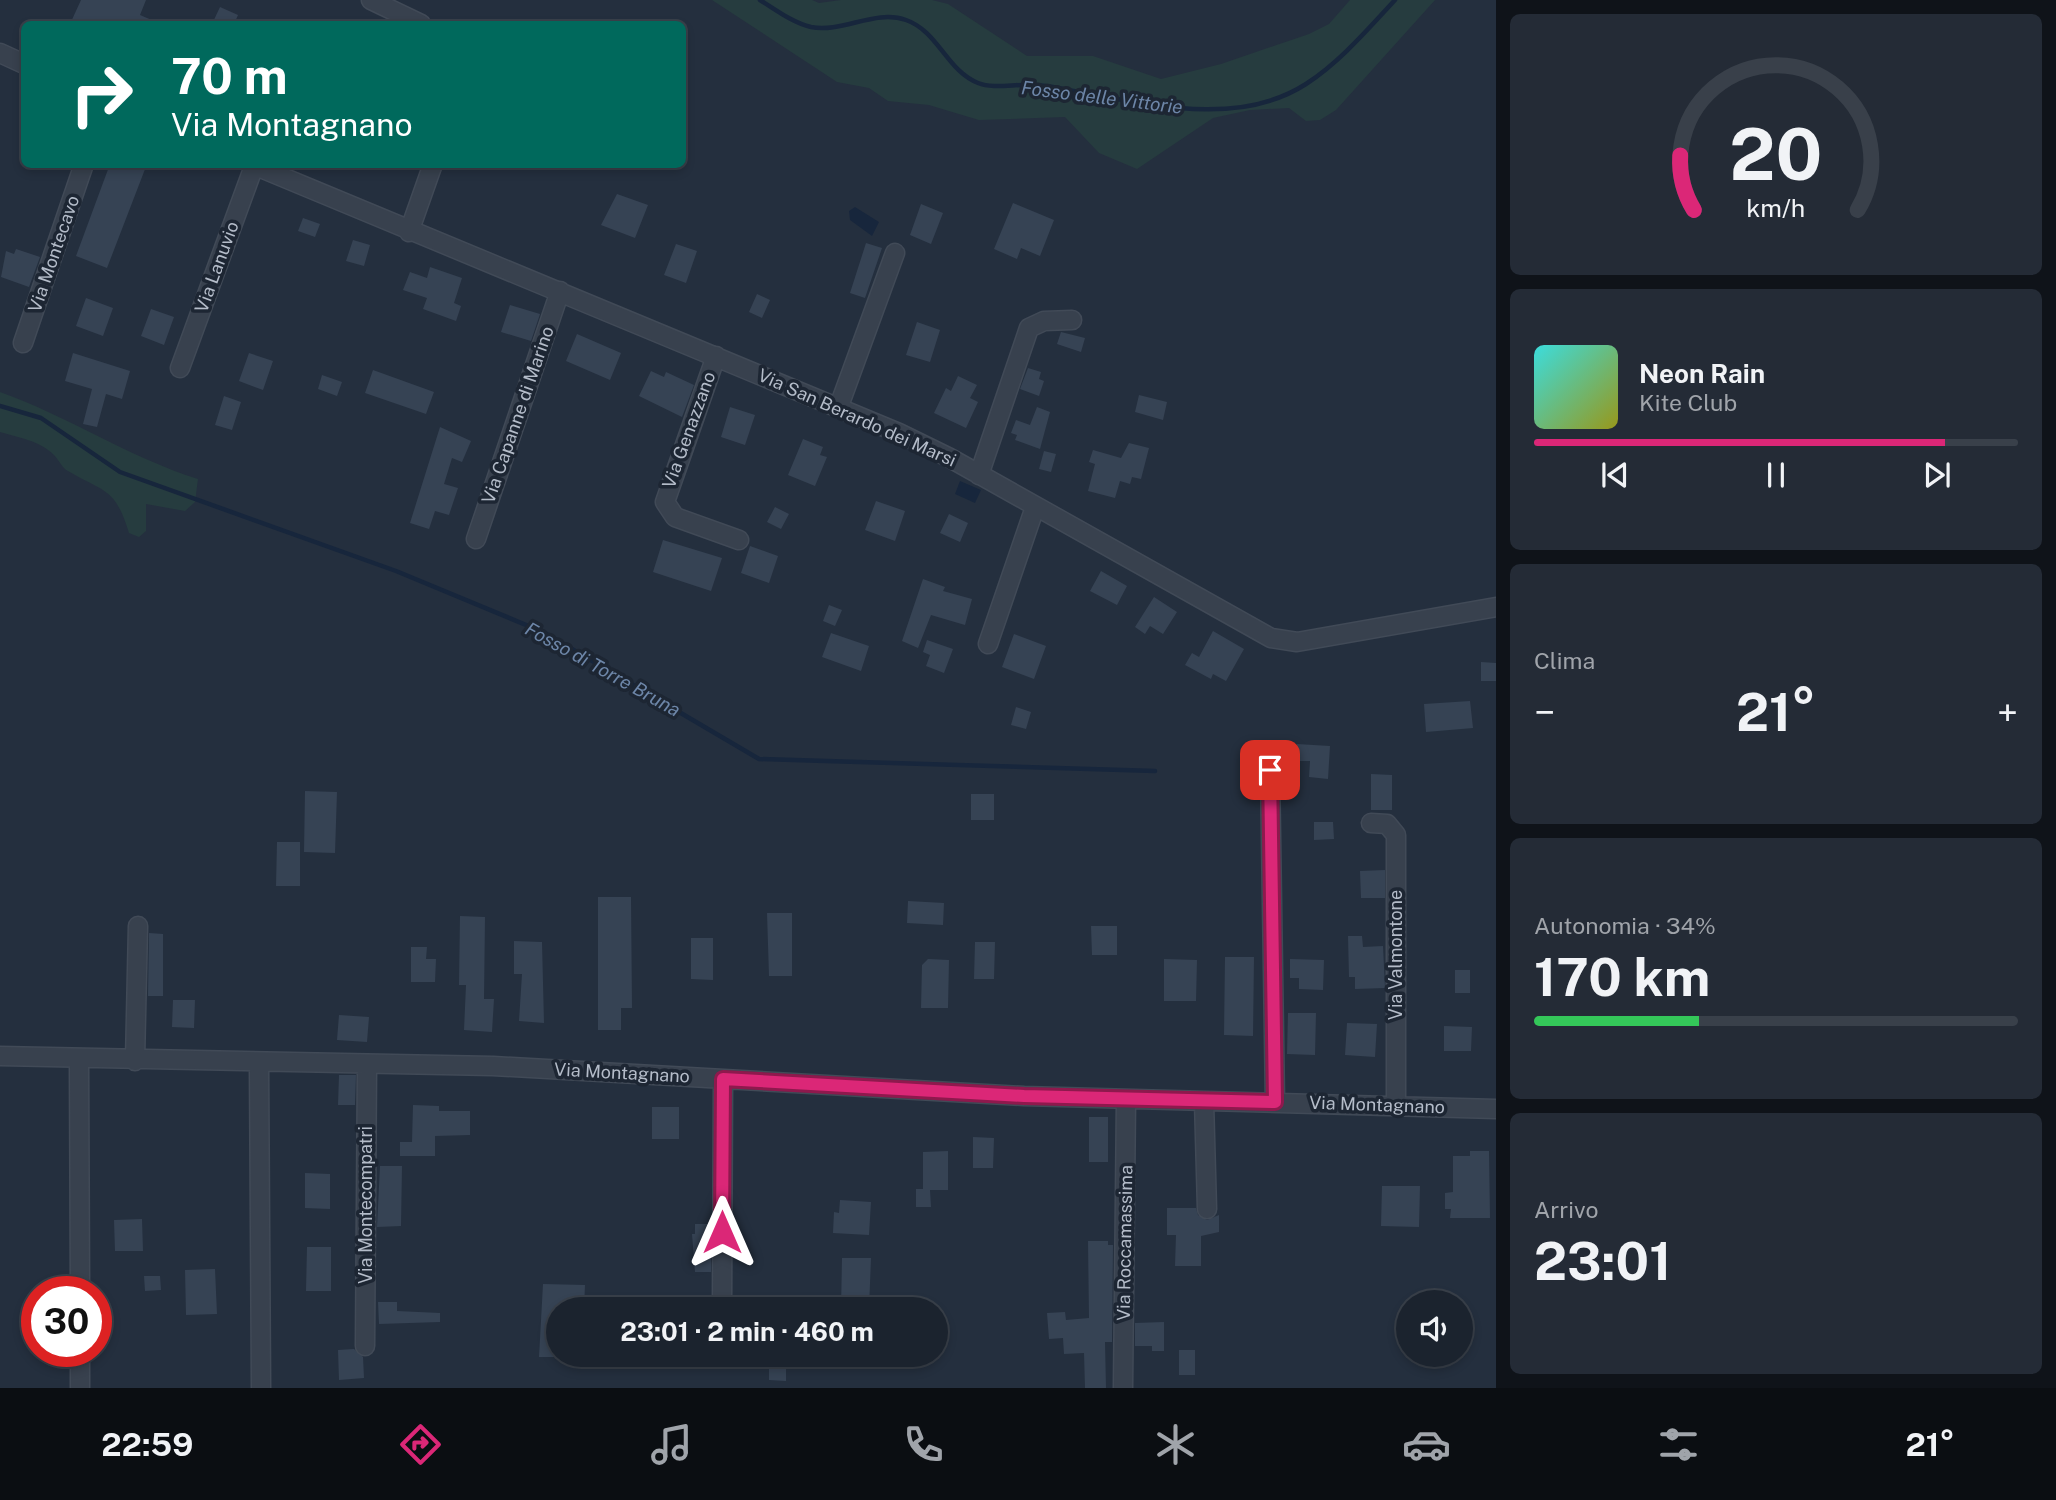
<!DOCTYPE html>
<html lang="it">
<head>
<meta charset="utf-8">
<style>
  :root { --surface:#1b232e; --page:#242b36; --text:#f1f3f6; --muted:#a0a4aa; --line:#39404a; --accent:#db2777 }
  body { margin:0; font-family:"Public Sans",sans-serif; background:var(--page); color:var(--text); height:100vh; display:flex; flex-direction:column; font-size:26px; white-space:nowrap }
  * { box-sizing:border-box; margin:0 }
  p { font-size:23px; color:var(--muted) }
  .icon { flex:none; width:38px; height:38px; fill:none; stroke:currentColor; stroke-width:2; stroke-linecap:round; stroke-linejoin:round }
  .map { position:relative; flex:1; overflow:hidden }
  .sheet { display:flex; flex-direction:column; gap:14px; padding:14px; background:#0f1319; width:560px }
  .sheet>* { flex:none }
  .top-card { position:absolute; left:21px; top:21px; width:665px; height:147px; border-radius:10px; box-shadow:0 4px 10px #0003,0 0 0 2px var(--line); background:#00695c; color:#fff; overflow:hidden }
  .controls { position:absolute; left:1396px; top:1290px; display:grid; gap:14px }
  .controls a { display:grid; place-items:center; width:77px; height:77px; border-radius:50%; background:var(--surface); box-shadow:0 4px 10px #0003,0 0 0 2px var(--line); font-size:35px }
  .speed { position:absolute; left:21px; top:1276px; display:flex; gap:14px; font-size:35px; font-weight:700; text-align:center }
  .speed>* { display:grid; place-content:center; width:91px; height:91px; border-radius:50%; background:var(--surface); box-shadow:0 4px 10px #0003,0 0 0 2px var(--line); line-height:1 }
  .speed .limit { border:10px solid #d22; background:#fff; color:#111 }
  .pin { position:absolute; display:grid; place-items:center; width:60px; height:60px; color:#fff; margin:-30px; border-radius:14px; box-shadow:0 4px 10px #0006 }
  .me { position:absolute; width:77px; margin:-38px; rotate:0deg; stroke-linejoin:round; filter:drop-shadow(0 0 5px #0008) }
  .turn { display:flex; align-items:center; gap:24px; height:147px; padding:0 35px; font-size:32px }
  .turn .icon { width:91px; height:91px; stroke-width:2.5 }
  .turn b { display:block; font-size:49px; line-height:60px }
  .big { font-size:52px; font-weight:700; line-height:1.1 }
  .sheet .card { flex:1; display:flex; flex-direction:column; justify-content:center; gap:10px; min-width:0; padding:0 24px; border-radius:10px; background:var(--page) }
  .sheet .dial { align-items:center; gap:0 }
  .dial svg { height:182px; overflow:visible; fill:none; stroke:var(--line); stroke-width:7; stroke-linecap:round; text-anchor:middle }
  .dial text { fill:var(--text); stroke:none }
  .song { display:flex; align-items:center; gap:21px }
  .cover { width:84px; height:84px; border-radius:10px; background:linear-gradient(135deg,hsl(180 70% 55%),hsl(60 70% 35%)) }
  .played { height:7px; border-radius:4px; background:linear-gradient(90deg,var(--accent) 85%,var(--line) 85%) }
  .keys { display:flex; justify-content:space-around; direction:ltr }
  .heat { display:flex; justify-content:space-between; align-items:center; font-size:38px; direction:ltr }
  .charge { height:10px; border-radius:5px; background:linear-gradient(90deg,#34c759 34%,var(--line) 0) }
  .trip { position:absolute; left:546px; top:1297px; width:402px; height:70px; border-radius:35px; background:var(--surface); box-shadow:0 4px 10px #0003,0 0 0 2px var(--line); font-weight:700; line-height:70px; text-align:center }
  .dock { display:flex; height:112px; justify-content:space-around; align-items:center; background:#0b0e12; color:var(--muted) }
  .dock .icon { width:49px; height:49px }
  .dock .selected { color:var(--accent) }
  .dock b { font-size:32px; color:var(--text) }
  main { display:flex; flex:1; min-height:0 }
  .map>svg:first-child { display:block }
  .green { fill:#263c3f }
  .water { fill:#17263c }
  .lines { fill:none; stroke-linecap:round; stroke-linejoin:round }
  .stream { stroke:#17263c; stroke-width:4.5 }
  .building { fill:#364354 }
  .minor-casing { stroke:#414a57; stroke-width:21 }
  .minor { stroke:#38414e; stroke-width:18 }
  .route-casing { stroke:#8e194d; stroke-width:18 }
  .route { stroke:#db2777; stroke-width:12 }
  .labels { text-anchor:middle; stroke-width:7; stroke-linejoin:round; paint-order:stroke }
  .street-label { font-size:18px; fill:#b4bcc9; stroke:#1d2633 }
  .water-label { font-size:19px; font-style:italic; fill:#6d86a8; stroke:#1d2633 }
</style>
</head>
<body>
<main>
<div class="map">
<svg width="1496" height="1388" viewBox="0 0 1496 1388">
  <rect width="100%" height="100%" fill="#242f3e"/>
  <path class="green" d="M712 0H812L819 3 841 0H932L948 4 1027 56H1093L1161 79 1221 64 1309 34 1329 24 1350 0H1435L1336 110 1320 120 1306 121 1289 108 1250 110 1213 118 1137 169 1099 153 1065 117 979 120 929 105 888 101 869 88 837 82Z
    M0 392C68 416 128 457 198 479L195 502 185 511 146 504V531L139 537 129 533C115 487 105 493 68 471 62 468 59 460 54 455 39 440 19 438 0 432Z"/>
  <path class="water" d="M855 207 879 222 872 236 850 220 849 211Z
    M960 481 981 490 975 503 955 494Z"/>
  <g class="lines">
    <path class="stream" d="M760 0C776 10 793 23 811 27 843 33 875 9 906 20 938 31 947 71 978 83 993 89 1014 84 1031 85 1043 85 1055 87 1068 90 1144 103 1236 129 1306 84 1340 62 1368 29 1395 0
      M0 406 41 418 120 472 396 571 543 632 759 759 1155 771"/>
  </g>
  <path class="building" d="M81 0H146L140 15 161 24H70Z
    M220 7 238 15 234 24H212Z
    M110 164H147L107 268 76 256Z
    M617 194 648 205 635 238 601 225Z
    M1013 203 1054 220 1040 256 1021 248 1017 259 994 249Z
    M921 204 943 213 931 244 910 235Z
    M303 218 320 224 315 237 298 231Z
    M353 240 370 245 364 266 346 261Z
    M866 243 882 248 865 298 850 293Z
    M676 244 697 251 686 283 664 275Z
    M16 249 40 257 29 287 1 277 6 251 14 254Z
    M430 267 462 278 454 303 461 306 456 321 423 309 427 298 403 290 410 272 427 278Z
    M757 294 770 300 762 318 749 312Z
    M86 298 113 308 103 336 76 326Z
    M510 305 540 314 531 341 501 332Z
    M151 309 174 317 164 345 141 336Z
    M917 322 940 330 930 362 906 355Z
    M1061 332 1085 338 1081 352 1057 344Z
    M577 334 621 353 610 380 566 361Z
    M73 353 130 371 122 399 106 394 97 427 83 424 92 389 65 381Z
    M249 353 273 361 263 390 239 381Z
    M1028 368 1041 372 1039 379 1044 381 1039 396 1020 389Z
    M373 370 434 392 426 414 365 393Z
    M651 371 664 377 666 372 694 385 682 417 639 396Z
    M322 375 342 382 337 396 318 389Z
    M958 376 977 385 970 398 978 402 966 428 934 413 946 388 951 391Z
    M1139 395 1167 402 1163 420 1135 412Z
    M224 396 241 402 232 430 215 425Z
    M730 407 755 415 745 445 721 437Z
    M1037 407 1050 412 1040 449 1015 440 1017 435 1011 433 1016 420 1030 425Z
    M440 427 471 441 462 462 452 458 444 484 458 488 449 515 435 511 429 529 410 523Z
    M803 439 823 447 820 455 827 457 815 486 788 475Z
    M1129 443 1149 448 1141 479 1132 477 1130 484 1120 481 1115 498 1088 491 1095 464 1089 462 1093 450 1121 458Z
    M1044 451 1056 454 1051 472 1039 469Z
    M876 501 905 511 895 541 865 530Z
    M775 507 789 514 781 529 767 522Z
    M949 514 968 523 960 542 940 533Z
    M663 540 722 558 711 591 653 572Z
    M750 546 778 556 769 583 741 573Z
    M1101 571 1127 586 1117 605 1090 591Z
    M923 579 945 587 943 591 972 599 965 625 931 615 918 648 902 641Z
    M1154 597 1177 612 1163 634 1150 626 1145 634 1135 627Z
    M829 605 842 610 835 626 823 621Z
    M1213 631 1244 649 1226 681 1213 674 1211 679 1185 665 1192 653 1199 657Z
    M831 633 869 646 861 671 822 657Z
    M1014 634 1046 646 1034 679 1002 667Z
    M927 640 953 649 944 673 926 666 930 655 923 652Z
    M1481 662 1496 663V681H1481Z
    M1470 701 1473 728 1426 732 1424 704Z
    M1016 707 1031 712 1026 729 1011 725Z
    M1297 744 1330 746 1328 779 1309 777 1310 761H1296Z
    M1371 774 1392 775V810H1371Z
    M305 791 337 792 335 853 304 852Z
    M971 794H994V820H971Z
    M1314 822H1333L1334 839 1314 840Z
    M277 842H300V886H276Z
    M1385 870V898H1361L1360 871Z
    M598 897H631L632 1008H621V1030H598Z
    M908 901 944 903 943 925 907 923Z
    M767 913H792V976H769Z
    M460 916 485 917 484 999H494L492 1032 464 1030 466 985H459Z
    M1091 926H1117V955H1092Z
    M149 933 163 934V996H148Z
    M1348 936H1362L1363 947 1383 946 1385 988 1355 989V977H1349Z
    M691 938H713V980L691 979Z
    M514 941 542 942 544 1023 519 1021 522 974H514Z
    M975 942H995L994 979H974Z
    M411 947H427L426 959H436L435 982H411Z
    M1225 957H1254L1253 1036 1224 1035Z
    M928 959 949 960 948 1008H921L922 965Z
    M1164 959 1197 960 1196 1001H1164Z
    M1290 959 1324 960 1323 990 1299 989V978H1290Z
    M1455 970H1470V993H1455Z
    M173 1000H195L194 1028 172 1027Z
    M1288 1013H1316L1315 1055 1287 1054Z
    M339 1015 369 1017 367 1042 337 1040Z
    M1347 1023 1377 1024 1375 1057 1345 1055Z
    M1444 1026 1472 1027 1471 1051H1444Z
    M339 1075H356L355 1105H338Z
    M413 1105 439 1106V1111H470V1135L435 1136V1156H400V1142H412Z
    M652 1107H679V1139H652Z
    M1089 1117H1108V1162H1089Z
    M973 1137 994 1138 993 1168H973Z
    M948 1151V1190H930L931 1207H916V1189H923V1152Z
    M1470 1151H1489L1490 1218H1450L1451 1209H1445V1193L1453 1192V1156H1470Z
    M380 1166H402L401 1226 377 1227Z
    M305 1173 330 1174V1209L305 1208Z
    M1382 1186H1420L1419 1227 1381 1226Z
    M840 1200 871 1202 869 1235 833 1233 834 1212 839 1213Z
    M1167 1208H1196L1198 1215 1207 1220 1219 1215V1232L1201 1236V1266H1175L1176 1235H1167Z
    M142 1219 143 1251H115L114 1220Z
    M695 1224H711V1272H695L692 1234H695Z
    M1088 1241H1108V1245H1113L1112 1342H1105L1106 1388H1085L1084 1353 1064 1354 1063 1338 1049 1339 1047 1313 1065 1312 1066 1320 1089 1318Z
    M307 1247H331V1291H306Z
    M842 1258H871L869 1309H841Z
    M215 1269 217 1314 186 1315 185 1270Z
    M144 1276H160L161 1290 145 1291Z
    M543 1284 585 1285 584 1309H558V1357H539Z
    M378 1302H397V1311L440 1313V1322L379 1324Z
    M1164 1322V1351H1152V1346H1135V1323Z
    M354 1349 363 1357 364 1378 339 1380 338 1350Z
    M1179 1350H1195V1375H1179Z
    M769 1354H786V1381L769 1380Z"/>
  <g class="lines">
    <defs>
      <path id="minor" d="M371 0 421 24
        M0 53 24 64
        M251 164 899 433 950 458 1271 638 1297 642 1496 607
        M409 232 433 164
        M23 343 84 164
        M716 356 665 502 675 517 739 540
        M180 368 254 166
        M839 406 895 253
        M979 475 1029 328 1044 321 1072 320
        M476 539 560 291
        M988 644 1035 507
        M1270 770 1275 1103
        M1371 823 1387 824 1396 835V1106
        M0 1056 493 1066 1024 1096 1496 1109
        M79 1059 80 1292
        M135 1061 138 926
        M259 1062 261 1388
        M1204 1101 1207 1209
        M722 1309 723 1079
        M365 1346 367 1064
        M80 1351V1388
        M1123 1388 1126 1099"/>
    </defs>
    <use href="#minor" class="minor-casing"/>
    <use href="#minor" class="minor"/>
  </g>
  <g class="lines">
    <defs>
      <path id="route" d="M722 1232 723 1079 1024 1096 1275 1102 1270 770"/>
    </defs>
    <use href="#route" class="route-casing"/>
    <use href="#route" class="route"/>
  </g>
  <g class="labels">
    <g class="street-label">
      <text transform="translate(54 254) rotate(-71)" y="6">Via Montecavo</text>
      <text transform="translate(217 267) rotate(-70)" y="6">Via Lanuvio</text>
      <text transform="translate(518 415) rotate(-71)" y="6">Via Capanne di Marino</text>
      <text transform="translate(857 418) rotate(24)" y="6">Via San Berardo dei Marsi</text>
      <text transform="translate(689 430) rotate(-70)" y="6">Via Genazzano</text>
      <text transform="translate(1396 955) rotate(-90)" y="6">Via Valmontone</text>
      <text transform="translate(622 1073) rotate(3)" y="6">Via Montagnano</text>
      <text transform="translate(1377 1105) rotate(2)" y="6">Via Montagnano</text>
      <text transform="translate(366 1205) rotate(-90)" y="6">Via Montecompatri</text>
      <text transform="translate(1125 1243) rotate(-89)" y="6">Via Roccamassima</text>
    </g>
    <g class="water-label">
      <text transform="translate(1102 97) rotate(7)" y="7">Fosso delle Vittorie</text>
      <text transform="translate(603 669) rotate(29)" y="7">Fosso di Torre Bruna</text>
    </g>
  </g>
</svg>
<div class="controls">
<a><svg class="icon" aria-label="sound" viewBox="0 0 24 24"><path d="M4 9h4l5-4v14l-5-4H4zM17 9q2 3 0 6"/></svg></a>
</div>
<div class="speed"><div class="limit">30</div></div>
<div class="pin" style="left:1270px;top:770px;background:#d93025"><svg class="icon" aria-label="arrive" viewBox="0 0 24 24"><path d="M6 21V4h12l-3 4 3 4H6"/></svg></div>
<svg class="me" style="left:722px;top:1232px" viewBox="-20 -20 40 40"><path d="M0-17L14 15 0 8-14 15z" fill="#db2777" stroke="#fff" stroke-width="4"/></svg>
<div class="trip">23:01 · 2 min · 460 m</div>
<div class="top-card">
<div class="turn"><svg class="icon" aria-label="right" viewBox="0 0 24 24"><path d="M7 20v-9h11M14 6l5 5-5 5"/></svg><div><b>70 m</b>Via Montagnano</div></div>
</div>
</div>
<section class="sheet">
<div class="card dial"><svg viewBox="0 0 100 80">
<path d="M14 69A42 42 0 1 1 86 69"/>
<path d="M14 69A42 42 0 0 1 8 45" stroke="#db2777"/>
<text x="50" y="56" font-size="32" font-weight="700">20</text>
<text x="50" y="72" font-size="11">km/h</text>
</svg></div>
<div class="card">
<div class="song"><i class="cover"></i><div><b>Neon Rain</b><p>Kite Club</p></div></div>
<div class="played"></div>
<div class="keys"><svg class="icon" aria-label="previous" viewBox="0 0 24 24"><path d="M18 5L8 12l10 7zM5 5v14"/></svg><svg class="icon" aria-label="pause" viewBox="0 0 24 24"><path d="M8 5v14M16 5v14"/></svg><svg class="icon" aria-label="next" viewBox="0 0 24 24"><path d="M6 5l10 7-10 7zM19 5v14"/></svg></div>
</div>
<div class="card"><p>Clima</p>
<div class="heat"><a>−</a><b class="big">21°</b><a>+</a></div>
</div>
<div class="card"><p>Autonomia · 34%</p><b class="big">170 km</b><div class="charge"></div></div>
<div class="card"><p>Arrivo</p><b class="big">23:01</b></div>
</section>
</main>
<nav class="dock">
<b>22:59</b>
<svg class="icon selected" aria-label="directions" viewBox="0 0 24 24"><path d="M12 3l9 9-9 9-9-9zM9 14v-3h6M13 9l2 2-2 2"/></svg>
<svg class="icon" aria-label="music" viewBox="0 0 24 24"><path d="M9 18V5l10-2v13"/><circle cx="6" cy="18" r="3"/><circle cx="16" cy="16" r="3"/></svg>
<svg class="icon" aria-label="phone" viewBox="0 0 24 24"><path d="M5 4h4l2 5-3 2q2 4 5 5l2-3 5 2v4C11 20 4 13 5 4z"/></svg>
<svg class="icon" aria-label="climate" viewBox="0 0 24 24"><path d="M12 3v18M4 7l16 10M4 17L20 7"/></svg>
<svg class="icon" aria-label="car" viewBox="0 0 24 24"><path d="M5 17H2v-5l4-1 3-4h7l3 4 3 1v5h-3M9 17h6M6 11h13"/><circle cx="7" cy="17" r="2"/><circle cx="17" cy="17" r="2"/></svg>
<svg class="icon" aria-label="filters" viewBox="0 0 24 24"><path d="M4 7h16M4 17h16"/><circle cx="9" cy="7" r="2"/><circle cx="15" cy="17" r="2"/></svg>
<b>21°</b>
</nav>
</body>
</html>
